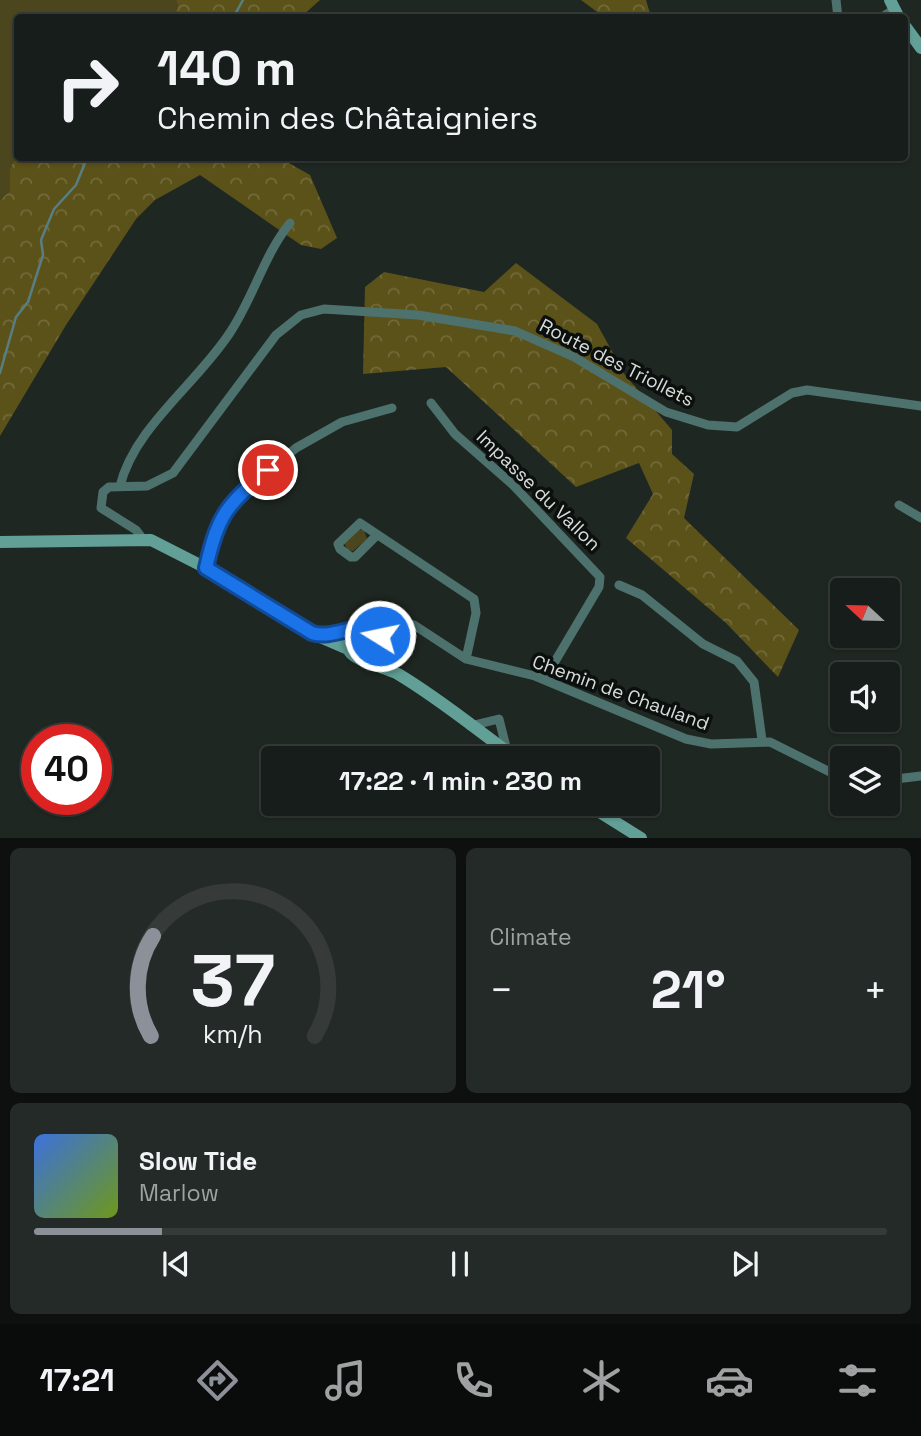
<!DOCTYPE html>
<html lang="en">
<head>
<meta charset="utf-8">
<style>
  :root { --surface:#171d1a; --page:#242a27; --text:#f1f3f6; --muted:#9ea2a2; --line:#363b39; --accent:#8c9099 }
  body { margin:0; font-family:"Space Grotesk",sans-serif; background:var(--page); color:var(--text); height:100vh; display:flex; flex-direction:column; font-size:26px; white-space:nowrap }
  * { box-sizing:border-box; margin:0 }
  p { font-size:23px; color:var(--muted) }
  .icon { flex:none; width:38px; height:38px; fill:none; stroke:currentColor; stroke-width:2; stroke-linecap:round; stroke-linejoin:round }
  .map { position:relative; height:838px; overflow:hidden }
  .panel { display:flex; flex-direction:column; gap:10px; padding:10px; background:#0d100e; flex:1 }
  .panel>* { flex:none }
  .top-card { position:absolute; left:14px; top:14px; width:894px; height:147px; border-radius:7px; box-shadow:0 2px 5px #0004,0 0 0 2px var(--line); background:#171d1a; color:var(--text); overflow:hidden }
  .needle { width:46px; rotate:292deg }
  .buttons { position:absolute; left:830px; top:578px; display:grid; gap:14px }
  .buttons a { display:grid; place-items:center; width:70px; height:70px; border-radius:7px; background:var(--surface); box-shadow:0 2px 5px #0004,0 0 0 2px var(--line); font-size:35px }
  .speed { position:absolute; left:21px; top:724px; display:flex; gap:14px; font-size:35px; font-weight:700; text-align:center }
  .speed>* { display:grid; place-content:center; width:91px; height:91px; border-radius:50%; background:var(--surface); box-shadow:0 2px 5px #0004,0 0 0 2px var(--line); line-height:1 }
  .speed .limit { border:10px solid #d22; background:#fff; color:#111 }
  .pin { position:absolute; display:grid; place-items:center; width:60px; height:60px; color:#fff; margin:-30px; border:4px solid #fff; border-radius:50%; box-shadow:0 2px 7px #0007 }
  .me { position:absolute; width:77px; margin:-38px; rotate:280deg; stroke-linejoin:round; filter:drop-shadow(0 0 5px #0008) }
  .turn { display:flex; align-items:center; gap:24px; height:147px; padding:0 28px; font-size:32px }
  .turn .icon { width:91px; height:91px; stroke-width:2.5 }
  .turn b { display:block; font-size:49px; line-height:60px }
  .big { font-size:52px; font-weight:600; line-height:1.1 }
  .panel .tile { flex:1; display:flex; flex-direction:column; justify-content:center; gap:10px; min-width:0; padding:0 24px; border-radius:10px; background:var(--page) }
  .panel .dial { align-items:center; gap:0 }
  .dial svg { height:182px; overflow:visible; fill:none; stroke:var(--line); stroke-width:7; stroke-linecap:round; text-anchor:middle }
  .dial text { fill:var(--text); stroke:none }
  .song { display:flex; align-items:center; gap:21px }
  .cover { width:84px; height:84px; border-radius:10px; background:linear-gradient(135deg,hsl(220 70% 55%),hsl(80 70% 35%)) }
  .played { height:7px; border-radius:4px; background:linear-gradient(90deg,var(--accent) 15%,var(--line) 15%) }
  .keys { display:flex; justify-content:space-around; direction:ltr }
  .heat { display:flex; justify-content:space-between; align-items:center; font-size:38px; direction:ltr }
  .panel .tiles { flex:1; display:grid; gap:10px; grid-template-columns:1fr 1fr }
  .tile:last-child { grid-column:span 2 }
  .trip { position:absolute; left:261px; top:746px; width:399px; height:70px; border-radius:7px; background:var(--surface); box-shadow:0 2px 5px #0004,0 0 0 2px var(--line); font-weight:600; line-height:70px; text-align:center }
  .tabs { display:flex; height:112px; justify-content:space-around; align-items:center; background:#090c0a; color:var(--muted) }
  .tabs .icon { width:49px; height:49px }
  .tabs .on { color:var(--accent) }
  .tabs b { font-size:32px; color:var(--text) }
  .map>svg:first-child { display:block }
  .green { fill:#4c461f }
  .forest { fill:url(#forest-crowns) }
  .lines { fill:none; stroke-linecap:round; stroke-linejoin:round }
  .stream { stroke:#587e84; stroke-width:2.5 }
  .street { stroke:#4d726d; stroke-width:9 }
  .secondary { stroke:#619f97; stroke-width:12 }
  .route-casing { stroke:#114b97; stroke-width:18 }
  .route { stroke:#1a73e8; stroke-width:12 }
  .labels { text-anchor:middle; stroke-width:7; stroke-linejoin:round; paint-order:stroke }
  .street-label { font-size:19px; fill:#d7dcd9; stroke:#0b0f0d }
</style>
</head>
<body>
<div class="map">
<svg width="921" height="838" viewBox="0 0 921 838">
  <defs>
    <pattern id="forest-crowns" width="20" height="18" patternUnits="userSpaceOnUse" patternTransform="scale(1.75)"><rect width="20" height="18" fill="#5b5219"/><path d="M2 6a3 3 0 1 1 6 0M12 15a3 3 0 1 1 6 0" fill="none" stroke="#726a3a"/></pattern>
  </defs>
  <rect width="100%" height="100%" fill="#1f2722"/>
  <path class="green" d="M0 0H176L178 6 172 17 18 18 17 156 10 168V191L0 200Z
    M359 529 364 530 367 539 353 551 347 550 344 542Z"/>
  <path class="forest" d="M176 0H320L301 17H172L178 6Z
    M581 0H646L651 17H604Z
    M17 156 280 158 310 175 337 238 321 249 301 245 200 175 155 200 136 219 66 325 0 436V200L10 191V168Z
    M516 263 597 324 625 375 672 430V454L694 474 684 518 799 630 778 677 726 623 626 538 653 494 639 463 576 487 446 367 363 374 365 287 384 272 484 292Z"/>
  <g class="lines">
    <path class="stream" d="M233 18 243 0
      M0 373 16 317 28 302 43 255 41 240 54 209 76 185 87 158"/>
    <path class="street" d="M836 0 838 18
      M880 18 895 9
      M431 403 455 434 513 485 600 577 599 587 544 680
      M120 486C135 426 198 383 231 331 254 296 264 255 290 223
      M899 505 921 518
      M377 535 355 557H351L340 549 338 544 360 523 474 599 476 613 466 659
      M142 538 136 530 101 508 103 492 109 487 147 486 173 473 276 335 301 315 324 309 418 315 515 331 574 357 666 412 708 425 737 427 792 393 807 390 921 406
      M206 568 214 537 231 502 296 448 342 422 392 408
      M619 585 642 595 703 644 737 661 754 682 762 740
      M370 627 407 623 414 625 466 659 535 676 686 739 711 744 770 742 842 778
      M470 726 499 719 507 751
      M887 780 921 776"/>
    <path class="secondary" d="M890 0 899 18
      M905 26 921 48
      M0 542 151 540 206 568 311 633 348 649
      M366 659 377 653 381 641 374 629 360 626C350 631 343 641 350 652 356 661 387 668 398 674 440 699 477 730 516 758
      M585 803 641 838"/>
  </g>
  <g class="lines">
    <defs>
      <path id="route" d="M268 470C227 505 218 514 206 568L312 633C336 641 366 615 380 636"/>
    </defs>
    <use href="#route" class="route-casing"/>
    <use href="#route" class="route"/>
  </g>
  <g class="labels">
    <g class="street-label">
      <text transform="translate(617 362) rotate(27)" y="7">Route des Triollets</text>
      <text transform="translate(539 490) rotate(44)" y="7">Impasse du Vallon</text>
      <text transform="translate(621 692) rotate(20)" y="7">Chemin de Chauland</text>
    </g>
  </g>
</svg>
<div class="buttons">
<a><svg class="needle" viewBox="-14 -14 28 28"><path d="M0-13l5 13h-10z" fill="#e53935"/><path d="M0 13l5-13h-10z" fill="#9ea2a2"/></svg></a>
<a><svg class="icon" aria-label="sound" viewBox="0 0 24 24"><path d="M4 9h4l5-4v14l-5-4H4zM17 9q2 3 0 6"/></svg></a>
<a><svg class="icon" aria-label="layers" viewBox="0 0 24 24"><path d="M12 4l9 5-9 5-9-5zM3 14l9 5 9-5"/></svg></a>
</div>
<div class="speed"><div class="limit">40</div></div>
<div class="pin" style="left:268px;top:470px;background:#d93025"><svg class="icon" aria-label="arrive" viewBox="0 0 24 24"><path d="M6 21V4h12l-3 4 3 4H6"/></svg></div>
<svg class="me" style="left:380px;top:636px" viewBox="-20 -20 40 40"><circle r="17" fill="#1a73e8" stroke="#fff" stroke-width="3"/><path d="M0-11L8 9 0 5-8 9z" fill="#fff"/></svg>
<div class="trip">17:22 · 1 min · 230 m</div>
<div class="top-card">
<div class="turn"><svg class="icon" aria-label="right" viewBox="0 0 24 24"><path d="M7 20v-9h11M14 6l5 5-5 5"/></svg><div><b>140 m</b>Chemin des Châtaigniers</div></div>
</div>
</div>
<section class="panel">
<div class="tiles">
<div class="tile dial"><svg viewBox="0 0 100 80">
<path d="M14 69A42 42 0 1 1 86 69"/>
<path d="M14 69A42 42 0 0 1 15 25" stroke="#8c9099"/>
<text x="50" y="56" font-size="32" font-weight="700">37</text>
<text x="50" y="72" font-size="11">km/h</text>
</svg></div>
<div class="tile"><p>Climate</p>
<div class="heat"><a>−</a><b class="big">21°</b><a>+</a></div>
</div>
<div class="tile">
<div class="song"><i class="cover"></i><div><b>Slow Tide</b><p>Marlow</p></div></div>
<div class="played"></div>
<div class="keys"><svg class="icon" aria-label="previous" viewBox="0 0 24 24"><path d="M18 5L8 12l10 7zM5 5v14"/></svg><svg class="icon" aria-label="pause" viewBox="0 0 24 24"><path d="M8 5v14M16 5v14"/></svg><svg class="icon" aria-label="next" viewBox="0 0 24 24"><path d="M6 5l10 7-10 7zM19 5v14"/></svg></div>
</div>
</div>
</section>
<nav class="tabs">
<b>17:21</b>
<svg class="icon on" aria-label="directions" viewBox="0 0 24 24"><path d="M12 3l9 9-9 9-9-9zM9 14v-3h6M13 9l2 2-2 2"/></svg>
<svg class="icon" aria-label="music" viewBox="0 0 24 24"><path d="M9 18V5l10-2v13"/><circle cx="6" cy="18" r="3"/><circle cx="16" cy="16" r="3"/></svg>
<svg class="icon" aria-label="phone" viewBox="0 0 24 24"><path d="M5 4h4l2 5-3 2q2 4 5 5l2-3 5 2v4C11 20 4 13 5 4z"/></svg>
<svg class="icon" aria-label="climate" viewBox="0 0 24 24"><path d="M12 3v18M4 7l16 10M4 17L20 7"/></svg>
<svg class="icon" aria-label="car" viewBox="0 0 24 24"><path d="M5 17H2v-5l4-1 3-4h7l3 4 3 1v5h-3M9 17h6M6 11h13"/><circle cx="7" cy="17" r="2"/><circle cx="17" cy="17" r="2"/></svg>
<svg class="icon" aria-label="filters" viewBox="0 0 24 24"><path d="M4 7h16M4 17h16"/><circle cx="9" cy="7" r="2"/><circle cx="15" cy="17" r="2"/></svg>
</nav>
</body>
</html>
